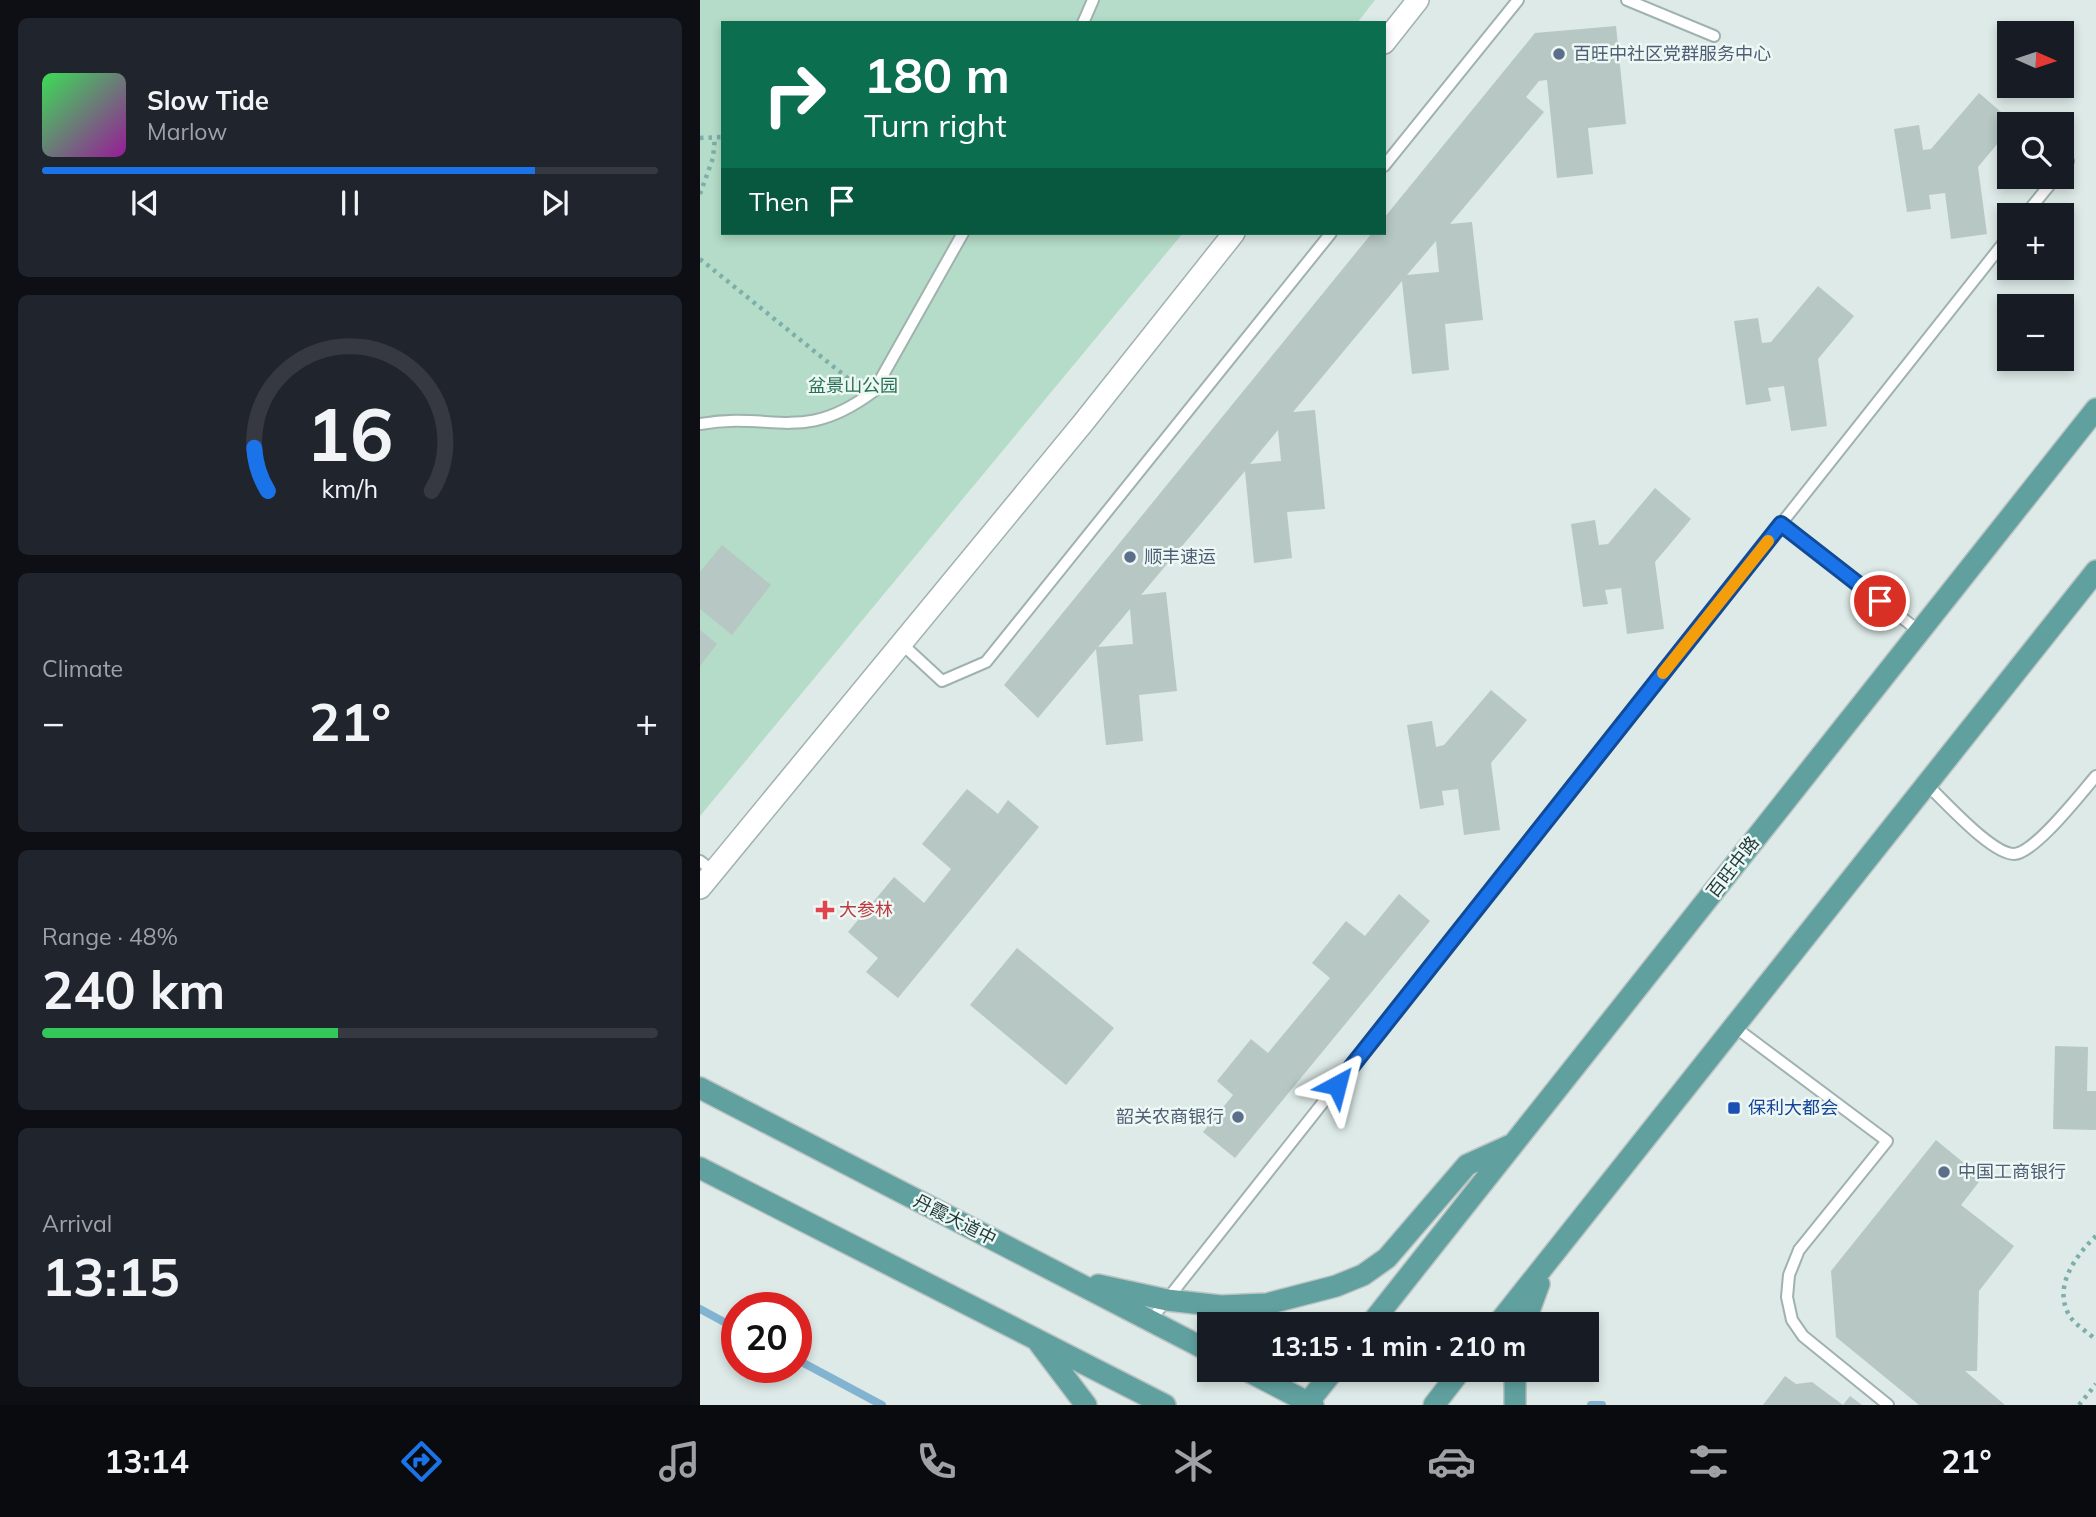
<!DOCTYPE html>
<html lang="en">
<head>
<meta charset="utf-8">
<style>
  :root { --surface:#171b24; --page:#20242c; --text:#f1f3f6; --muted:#9ea1a6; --line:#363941; --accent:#1a73e8 }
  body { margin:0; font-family:Mulish,"Noto Sans SC",sans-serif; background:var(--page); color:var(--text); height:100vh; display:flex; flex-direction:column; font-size:26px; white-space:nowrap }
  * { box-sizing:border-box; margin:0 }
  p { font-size:23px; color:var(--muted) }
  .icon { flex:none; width:38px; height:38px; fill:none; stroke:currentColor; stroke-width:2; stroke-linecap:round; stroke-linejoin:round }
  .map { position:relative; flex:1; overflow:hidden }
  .sheet { display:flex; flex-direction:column; gap:18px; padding:18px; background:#0d0f14; width:700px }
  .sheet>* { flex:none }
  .hud { position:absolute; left:21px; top:21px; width:665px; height:214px; border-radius:0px; box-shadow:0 4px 10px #0003; background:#0b6e4f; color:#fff; overflow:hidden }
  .needle { width:46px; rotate:93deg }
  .controls { position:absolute; left:1297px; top:21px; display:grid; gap:14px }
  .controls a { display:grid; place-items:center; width:77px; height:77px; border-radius:0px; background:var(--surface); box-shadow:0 4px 10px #0003; font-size:35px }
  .speed { position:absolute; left:21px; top:1292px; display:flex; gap:14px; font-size:35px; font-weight:700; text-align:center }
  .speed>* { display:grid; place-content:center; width:91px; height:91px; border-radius:50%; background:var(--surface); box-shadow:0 4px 10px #0003; line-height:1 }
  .speed .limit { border:10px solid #d22; background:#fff; color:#111 }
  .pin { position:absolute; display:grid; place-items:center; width:60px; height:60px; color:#fff; margin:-30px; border:4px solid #fff; border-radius:50%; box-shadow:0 2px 7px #0007 }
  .me { position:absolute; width:77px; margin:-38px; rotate:38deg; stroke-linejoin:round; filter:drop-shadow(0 0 5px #0008) }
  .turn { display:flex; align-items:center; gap:24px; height:147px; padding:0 28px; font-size:32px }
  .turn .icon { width:91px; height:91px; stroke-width:2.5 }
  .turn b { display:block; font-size:49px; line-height:60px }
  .then { display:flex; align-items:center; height:66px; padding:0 28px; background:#0003; gap:14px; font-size:26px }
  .big { font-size:52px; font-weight:700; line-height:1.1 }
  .sheet .tile { flex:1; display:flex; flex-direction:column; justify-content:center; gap:10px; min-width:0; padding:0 24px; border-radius:10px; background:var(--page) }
  .sheet .dial { align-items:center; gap:0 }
  .dial svg { height:182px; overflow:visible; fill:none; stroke:var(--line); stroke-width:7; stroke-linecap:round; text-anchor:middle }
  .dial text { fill:var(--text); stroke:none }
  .song { display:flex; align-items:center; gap:21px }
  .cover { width:84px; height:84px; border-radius:10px; background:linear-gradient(135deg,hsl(130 70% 55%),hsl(300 70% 35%)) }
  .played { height:7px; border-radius:4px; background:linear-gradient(90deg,var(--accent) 80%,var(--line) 80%) }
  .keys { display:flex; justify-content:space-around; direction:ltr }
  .heat { display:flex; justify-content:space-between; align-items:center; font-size:38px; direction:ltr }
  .charge { height:10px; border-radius:5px; background:linear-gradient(90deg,#34c759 48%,var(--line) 0) }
  .trip { position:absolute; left:497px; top:1312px; width:402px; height:70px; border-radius:0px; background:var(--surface); box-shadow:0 4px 10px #0003; font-weight:700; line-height:70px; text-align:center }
  .tab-bar { display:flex; height:112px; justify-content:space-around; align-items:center; background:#090b0e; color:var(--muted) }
  .tab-bar .icon { width:49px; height:49px }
  .tab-bar .selected { color:var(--accent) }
  .tab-bar b { font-size:32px; color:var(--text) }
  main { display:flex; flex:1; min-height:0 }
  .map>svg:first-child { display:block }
  .green { fill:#b5dcc8 }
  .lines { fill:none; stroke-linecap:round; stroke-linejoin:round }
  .stream { stroke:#82b4d2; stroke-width:8 }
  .building { fill:#b6c7c4; fill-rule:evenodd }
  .lane-casing { stroke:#a0b2af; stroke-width:14 }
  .street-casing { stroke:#a0b2af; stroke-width:24 }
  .primary-casing { stroke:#bcc4c3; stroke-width:24 }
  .path { stroke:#7cafaa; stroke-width:4.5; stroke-dasharray:3.5 5; stroke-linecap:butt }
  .lane { stroke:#fff; stroke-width:10 }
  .street { stroke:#fff; stroke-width:21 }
  .primary { stroke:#60a19f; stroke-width:21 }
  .route-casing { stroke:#114b97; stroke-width:18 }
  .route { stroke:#1a73e8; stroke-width:12 }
  .slow { stroke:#f59e0b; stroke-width:12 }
  .service-dot { fill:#5c6f8a; stroke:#edf7f4; stroke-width:2.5 }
  .health-dot { fill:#e0444e; stroke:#edf7f4; stroke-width:2.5 }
  .transit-dot { fill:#1a4fb4; stroke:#edf7f4; stroke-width:2.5 }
  .labels { text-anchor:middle; stroke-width:5; stroke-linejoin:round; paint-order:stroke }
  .service-label { font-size:18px; fill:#4e5e75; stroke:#edf7f4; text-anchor:start }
  .park-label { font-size:18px; fill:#287154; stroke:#edf7f4 }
  .street-label { font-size:18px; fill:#1e3a38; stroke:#edf7f4 }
  .health-label { font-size:18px; fill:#be3a42; stroke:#edf7f4; text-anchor:start }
  .transit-label { font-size:18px; fill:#164399; stroke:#edf7f4; text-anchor:start }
</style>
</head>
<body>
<main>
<section class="sheet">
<div class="tile">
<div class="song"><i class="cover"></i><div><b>Slow Tide</b><p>Marlow</p></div></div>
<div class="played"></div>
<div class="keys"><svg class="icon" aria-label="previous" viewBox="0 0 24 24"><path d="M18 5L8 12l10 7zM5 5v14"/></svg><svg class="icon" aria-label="pause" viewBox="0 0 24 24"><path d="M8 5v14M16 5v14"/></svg><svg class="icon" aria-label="next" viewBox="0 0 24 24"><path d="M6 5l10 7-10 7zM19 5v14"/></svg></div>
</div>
<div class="tile dial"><svg viewBox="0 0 100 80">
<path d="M14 69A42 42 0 1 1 86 69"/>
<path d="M14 69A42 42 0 0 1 8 50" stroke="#1a73e8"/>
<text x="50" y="56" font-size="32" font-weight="700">16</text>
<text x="50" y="72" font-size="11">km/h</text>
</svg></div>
<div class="tile"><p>Climate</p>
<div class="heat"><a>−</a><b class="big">21°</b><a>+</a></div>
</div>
<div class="tile"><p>Range · 48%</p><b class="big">240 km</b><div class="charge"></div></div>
<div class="tile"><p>Arrival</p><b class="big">13:15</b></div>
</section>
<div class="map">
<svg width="1396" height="1405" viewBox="0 0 1396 1405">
  <rect width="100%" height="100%" fill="#ddeae7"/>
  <path class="green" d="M0 0H675L657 23H23V233H483L0 816Z"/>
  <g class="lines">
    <path class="stream" d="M0 1309 37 1329
      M96 1359 182 1405
      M891 1405H902"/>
  </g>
  <path class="building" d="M916 26 926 124 888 128 893 174 857 178 847 80 839 81 826 97 844 112 750 224 772 222 783 320 745 324 749 370 712 374 702 281 593 412 615 410 625 509 587 512 592 558 554 563 545 471 441 595 466 592 477 691 439 695 443 741 406 745 396 649 338 718 304 685 672 233H684V218L835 33ZM736 241 739 272 707 275ZM578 430 581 461 550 464ZM430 609 433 644 398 647Z
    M1279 93 1315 124H1309V130L1278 167 1287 234 1251 239 1245 193 1229 195 1231 209 1207 212 1194 129 1219 125 1223 150 1231 149Z
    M1118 286 1154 316 1118 359 1127 426 1091 431 1084 386 1068 388 1071 401 1046 405 1034 321 1058 318 1062 343 1071 342Z
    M955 488 991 519 955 562 964 629 927 634 921 588 905 590 908 604 883 607 871 524 895 520 899 545 908 544Z
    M22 545 71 585 32 635 0 609V572Z
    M0 630 17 644 0 666Z
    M791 690 827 720 791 763 800 830 764 835 758 789 742 791 744 805 720 809 707 725 732 721 736 747 744 745Z
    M267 789 298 814 308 800 339 827 198 998 166 972 178 958 148 932 194 877 224 903 251 869 222 844Z
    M699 894 730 921 535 1158 503 1132 533 1095 517 1081 551 1039 568 1053 630 978 612 963 646 921 665 936Z
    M317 948 414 1028 366 1085 270 1005Z
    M1355 1046 1388 1047 1387 1091H1396V1130L1353 1129Z
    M1236 1140 1282 1178 1261 1205 1314 1246 1279 1291 1277 1371H1265L1305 1405H1219L1136 1337 1131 1271Z
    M1085 1376 1096 1384 1112 1382 1143 1405 1150 1396 1162 1405H1063Z"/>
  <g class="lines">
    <defs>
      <path id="lane" d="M927 0 1014 36
        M383 23 393 0
        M684 166 818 0
        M1362 170 1368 161
        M1325 215 1356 177
        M0 424C73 411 102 445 174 391L263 233
        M1081 524 1219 631
        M202 644 242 681 286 662 631 233
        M1226 784C1244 800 1291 854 1314 854 1335 853 1381 793 1396 776
        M0 861 13 871
        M1032 1025 1187 1141 1099 1250 1089 1275 1087 1297 1092 1320 1103 1336 1188 1405
        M450 1321 1309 236"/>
      <path id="street" d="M684 43 718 0
        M0 888 383 423 534 233"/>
      <path id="primary" d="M0 1088 509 1351
        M0 1168 465 1405
        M398 1285 467 1300 521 1306 567 1304 636 1286 663 1275 687 1258 767 1165 811 1145
        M670 1325 1396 409
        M797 1325 1396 571
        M824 1325 839 1284
        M339 1343 386 1405
        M546 1370 613 1405
        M606 1405 634 1370
        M734 1405 761 1370
        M815 1405V1370"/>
    </defs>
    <use href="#lane" class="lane-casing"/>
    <use href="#street" class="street-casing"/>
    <use href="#primary" class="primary-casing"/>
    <path class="path" d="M0 138 23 137
      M0 194 13 158 15 137
      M0 259 155 384
      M1396 1236C1375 1256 1351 1289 1371 1318 1377 1326 1389 1333 1396 1340
      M1379 1405 1396 1384"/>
    <use href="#lane" class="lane"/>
    <use href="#street" class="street"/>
    <use href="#primary" class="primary"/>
  </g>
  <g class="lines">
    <defs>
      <path id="route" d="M637 1085 1081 524 1180 601"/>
    </defs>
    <use href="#route" class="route-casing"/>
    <use href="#route" class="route"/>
    <path class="slow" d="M963 673 1068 541"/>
  </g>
  <g class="service-dot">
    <circle cx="859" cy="54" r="7"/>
    <circle cx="430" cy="557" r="7"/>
    <circle cx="538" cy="1117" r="7"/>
    <circle cx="1244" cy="1172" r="7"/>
  </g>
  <path class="health-dot" d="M121.5 899.5h7v7h7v7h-7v7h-7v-7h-7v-7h7z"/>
  <rect class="transit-dot" x="1027" y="1101" width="14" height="14" rx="3.5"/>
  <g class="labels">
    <g class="service-label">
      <text x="873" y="60">百旺中社区党群服务中心</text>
      <text x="444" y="563">顺丰速运</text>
      <text x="524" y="1123" text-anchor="end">韶关农商银行</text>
      <text x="1258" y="1178">中国工商银行</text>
    </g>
    <g class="park-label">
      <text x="153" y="392">盆景山公园</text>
    </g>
    <g class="street-label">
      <text transform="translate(1033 867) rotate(-52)" y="6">百旺中路</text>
      <text transform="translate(255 1220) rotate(27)" y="6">丹霞大道中</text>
    </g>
    <g class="health-label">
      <text x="139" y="916">大参林</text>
    </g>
    <g class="transit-label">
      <text x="1048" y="1114">保利大都会</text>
    </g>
  </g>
</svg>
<div class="controls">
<a><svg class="needle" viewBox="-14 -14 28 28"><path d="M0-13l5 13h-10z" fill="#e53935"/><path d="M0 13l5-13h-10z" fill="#9ea1a6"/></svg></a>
<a><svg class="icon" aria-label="search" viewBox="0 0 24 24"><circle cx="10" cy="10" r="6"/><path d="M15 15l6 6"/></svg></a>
<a>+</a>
<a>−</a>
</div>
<div class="speed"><div class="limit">20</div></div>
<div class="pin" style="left:1180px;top:601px;background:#d93025"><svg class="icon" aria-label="arrive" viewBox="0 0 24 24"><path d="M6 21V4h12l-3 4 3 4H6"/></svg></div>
<svg class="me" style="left:637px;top:1085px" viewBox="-20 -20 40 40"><path d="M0-17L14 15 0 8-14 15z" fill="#1a73e8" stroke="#fff" stroke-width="4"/></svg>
<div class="trip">13:15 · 1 min · 210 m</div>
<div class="hud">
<div class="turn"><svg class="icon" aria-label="right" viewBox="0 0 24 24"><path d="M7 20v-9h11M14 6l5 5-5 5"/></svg><div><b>180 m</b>Turn right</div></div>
<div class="then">Then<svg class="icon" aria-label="arrive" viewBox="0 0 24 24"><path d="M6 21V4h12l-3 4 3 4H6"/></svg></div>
</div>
</div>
</main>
<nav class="tab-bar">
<b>13:14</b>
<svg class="icon selected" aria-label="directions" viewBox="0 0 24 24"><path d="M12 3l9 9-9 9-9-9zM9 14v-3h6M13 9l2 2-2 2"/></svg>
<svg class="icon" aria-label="music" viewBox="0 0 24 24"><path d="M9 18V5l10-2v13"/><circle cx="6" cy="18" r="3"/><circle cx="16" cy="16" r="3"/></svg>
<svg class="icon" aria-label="phone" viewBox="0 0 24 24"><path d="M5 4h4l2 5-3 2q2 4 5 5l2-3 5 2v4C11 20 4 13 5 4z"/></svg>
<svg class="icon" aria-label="climate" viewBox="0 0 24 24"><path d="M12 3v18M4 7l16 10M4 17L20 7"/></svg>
<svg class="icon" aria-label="car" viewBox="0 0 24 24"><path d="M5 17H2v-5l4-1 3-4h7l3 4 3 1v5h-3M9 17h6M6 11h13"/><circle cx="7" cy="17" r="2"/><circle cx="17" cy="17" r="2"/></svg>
<svg class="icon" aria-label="filters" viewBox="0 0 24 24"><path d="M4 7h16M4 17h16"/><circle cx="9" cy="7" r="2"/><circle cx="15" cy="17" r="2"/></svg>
<b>21°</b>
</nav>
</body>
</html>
